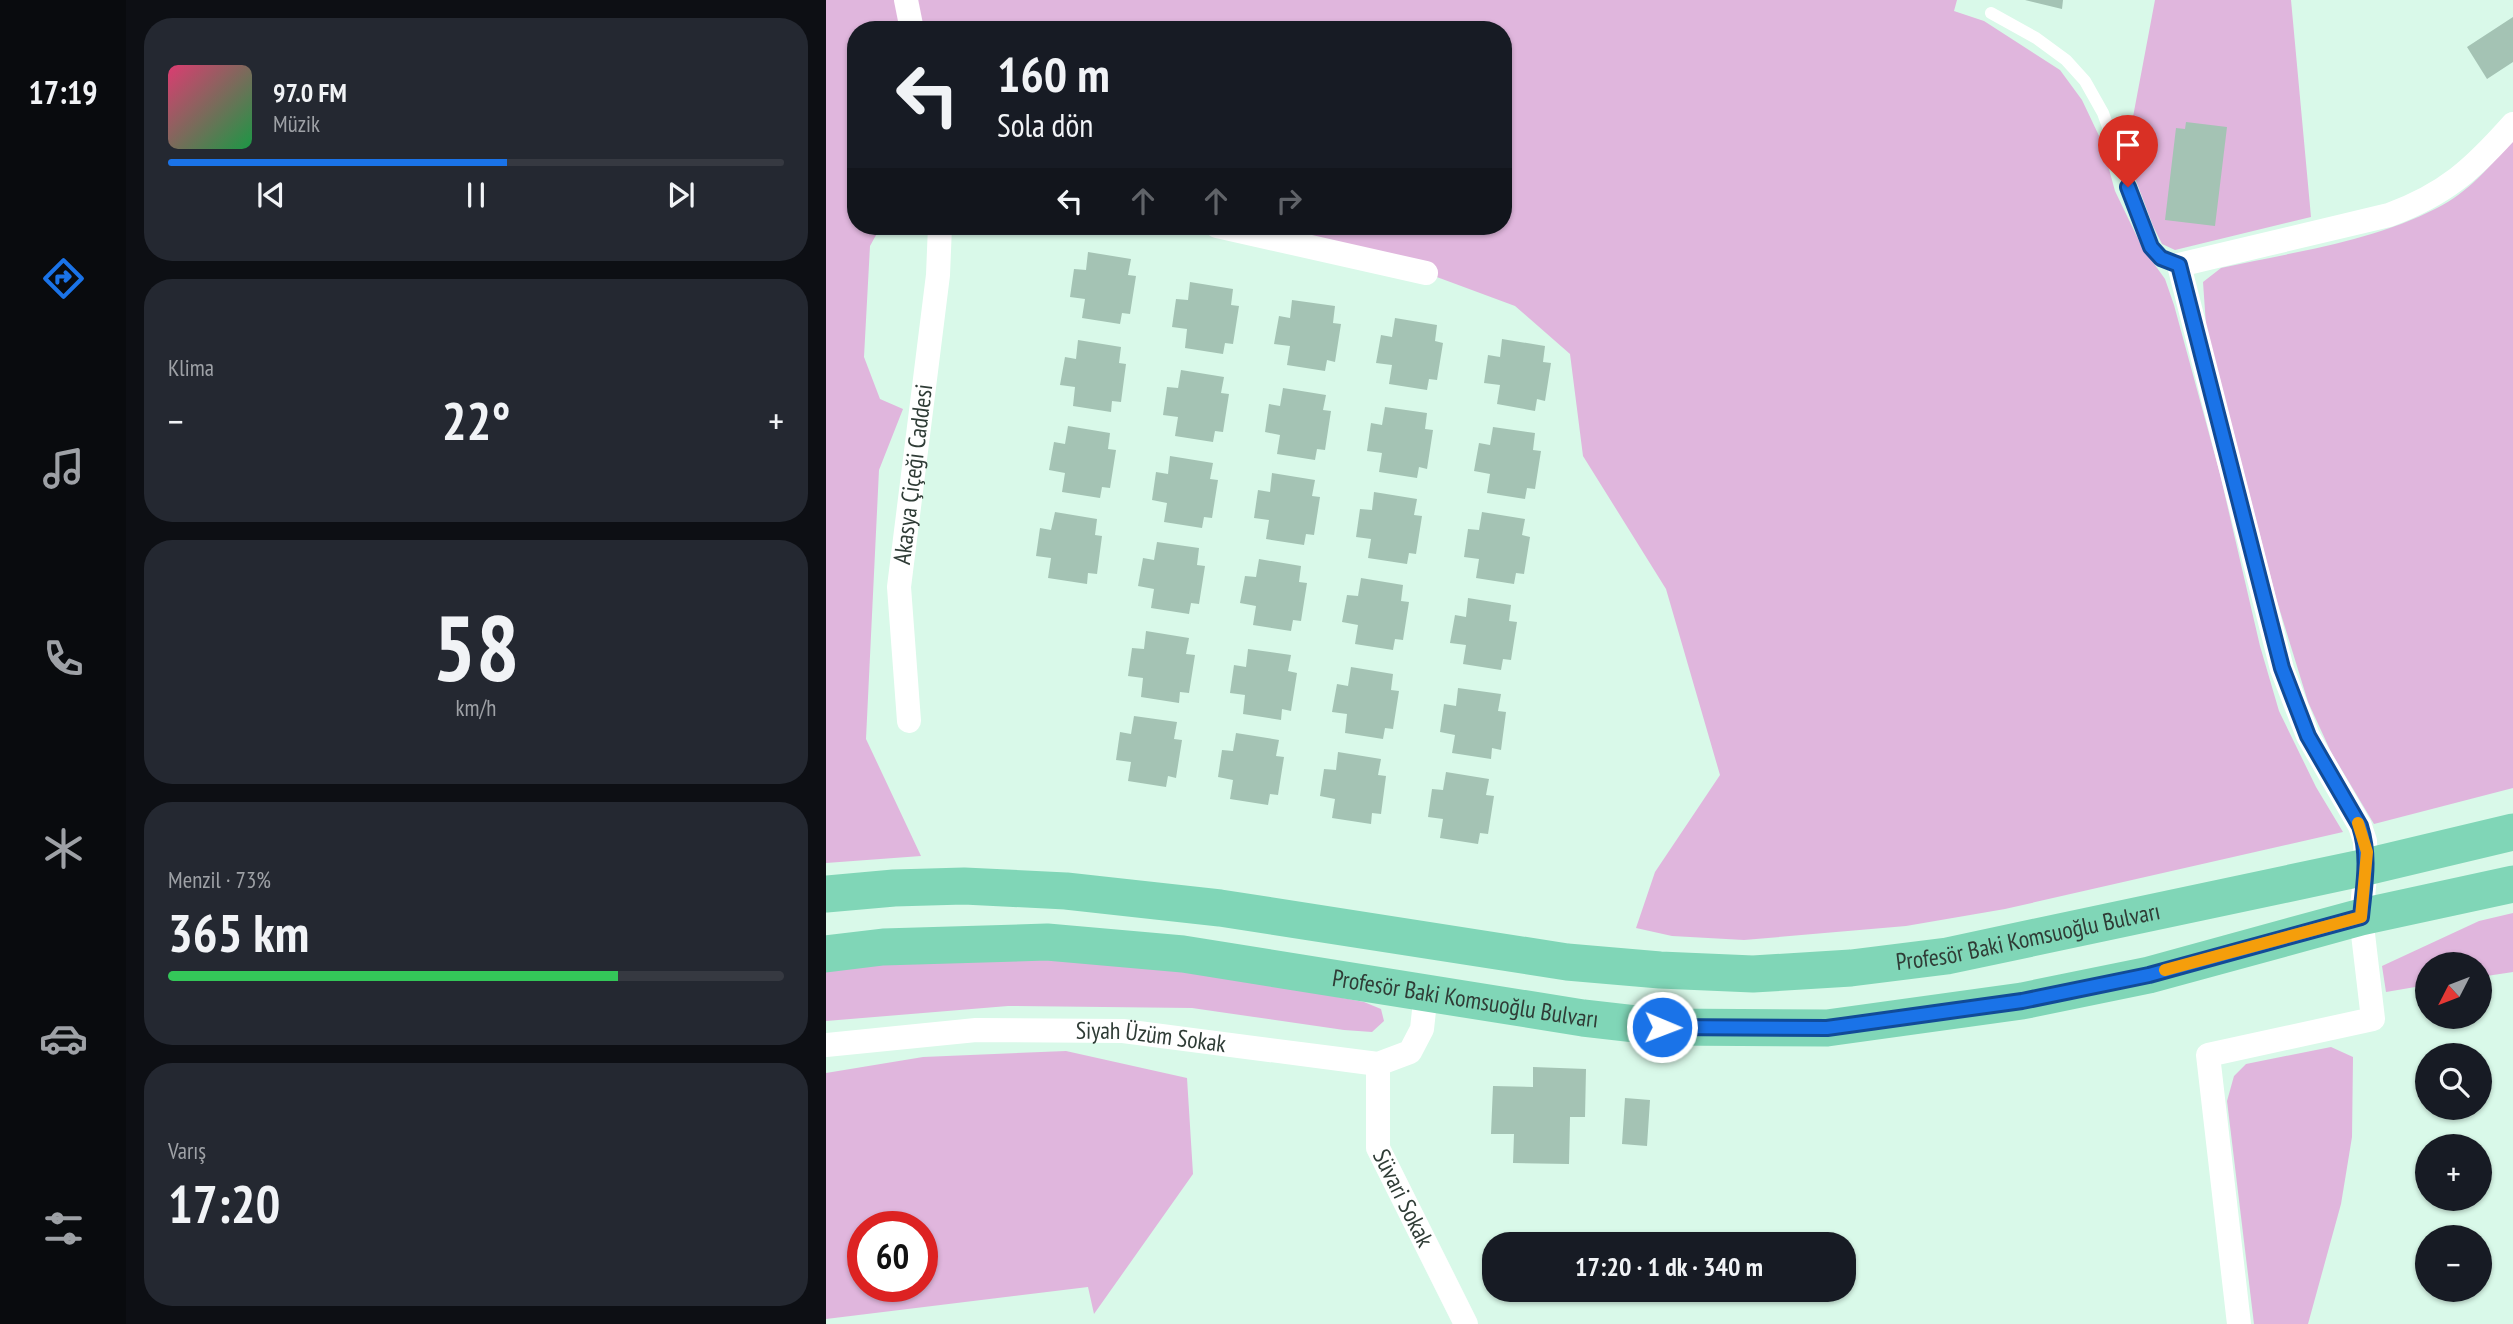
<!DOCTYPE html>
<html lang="tr">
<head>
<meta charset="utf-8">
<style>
  :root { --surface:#171b24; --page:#242831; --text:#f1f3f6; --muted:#9ea1a6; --line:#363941; --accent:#1a73e8 }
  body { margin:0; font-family:"PT Sans Narrow",sans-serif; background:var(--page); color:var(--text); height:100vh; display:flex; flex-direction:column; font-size:26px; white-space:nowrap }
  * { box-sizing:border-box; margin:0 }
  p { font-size:23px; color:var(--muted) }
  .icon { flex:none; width:38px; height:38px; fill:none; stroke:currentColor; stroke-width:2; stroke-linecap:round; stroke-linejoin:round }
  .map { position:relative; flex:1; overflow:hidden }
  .side { display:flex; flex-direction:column; gap:18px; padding:18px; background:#0d0f14; width:700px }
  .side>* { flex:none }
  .banner { position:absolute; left:21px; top:21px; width:665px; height:214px; border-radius:28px; box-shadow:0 2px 5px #0004; background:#171b24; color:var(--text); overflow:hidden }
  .needle { width:46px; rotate:228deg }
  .tools { position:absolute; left:1589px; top:952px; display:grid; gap:14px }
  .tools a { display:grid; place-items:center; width:77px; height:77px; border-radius:50%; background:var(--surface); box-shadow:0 2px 5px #0004; font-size:35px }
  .speed { position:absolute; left:21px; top:1211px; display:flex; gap:14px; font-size:35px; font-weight:700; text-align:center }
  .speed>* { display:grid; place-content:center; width:91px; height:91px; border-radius:50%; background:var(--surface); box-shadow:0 2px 5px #0004; line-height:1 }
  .speed .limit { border:10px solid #d22; background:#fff; color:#111 }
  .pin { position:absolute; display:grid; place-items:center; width:60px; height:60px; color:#fff; margin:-72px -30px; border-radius:50% 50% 50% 0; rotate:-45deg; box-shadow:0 0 7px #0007 }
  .pin .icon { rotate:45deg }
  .me { position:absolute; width:77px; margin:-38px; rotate:91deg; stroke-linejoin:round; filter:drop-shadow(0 0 5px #0008) }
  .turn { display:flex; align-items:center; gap:24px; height:147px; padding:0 35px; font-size:32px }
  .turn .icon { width:91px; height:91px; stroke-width:2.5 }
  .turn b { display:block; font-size:49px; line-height:60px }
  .lanes { display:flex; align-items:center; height:66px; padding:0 35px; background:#0003; justify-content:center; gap:35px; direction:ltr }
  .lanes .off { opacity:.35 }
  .big { font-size:52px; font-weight:600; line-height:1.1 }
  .side .tile { flex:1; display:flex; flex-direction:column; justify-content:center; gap:10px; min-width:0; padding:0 24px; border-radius:28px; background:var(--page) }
  .side .dial { align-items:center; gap:0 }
  .dial b { font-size:91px; line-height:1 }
  .song { display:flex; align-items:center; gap:21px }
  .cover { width:84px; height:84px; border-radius:10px; background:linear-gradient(135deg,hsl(340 70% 55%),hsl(140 70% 35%)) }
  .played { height:7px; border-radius:4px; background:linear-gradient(90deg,var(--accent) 55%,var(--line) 55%) }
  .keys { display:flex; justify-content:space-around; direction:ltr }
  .heat { display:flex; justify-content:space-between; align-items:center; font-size:38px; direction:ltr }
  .charge { height:10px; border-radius:5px; background:linear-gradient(90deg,#34c759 73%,var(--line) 0) }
  .trip { position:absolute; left:656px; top:1232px; width:374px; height:70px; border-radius:28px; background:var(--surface); box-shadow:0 2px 5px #0004; font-weight:600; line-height:70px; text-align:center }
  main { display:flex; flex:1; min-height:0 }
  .menu { display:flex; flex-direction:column; width:126px; justify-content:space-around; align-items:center; background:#090b0e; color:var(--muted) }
  .menu .icon { width:49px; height:49px }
  .menu .active { color:var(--accent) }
  .menu b { font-size:32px; color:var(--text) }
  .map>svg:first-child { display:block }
  .green { fill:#e0b6dd; fill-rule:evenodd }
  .building { fill:#a4c3b4 }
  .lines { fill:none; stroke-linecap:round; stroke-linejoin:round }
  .service { stroke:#fff; stroke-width:12 }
  .minor { stroke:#fff; stroke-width:24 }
  .primary { stroke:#80d6b7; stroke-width:37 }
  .route-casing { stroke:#114b97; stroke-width:18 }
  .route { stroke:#1a73e8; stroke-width:12 }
  .slow { stroke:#f59e0b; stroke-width:12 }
  .labels { text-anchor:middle; stroke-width:5; stroke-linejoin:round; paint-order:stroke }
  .street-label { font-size:24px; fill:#2f3c36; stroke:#d9f9e9 }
</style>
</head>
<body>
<main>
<nav class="menu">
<b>17:19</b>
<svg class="icon active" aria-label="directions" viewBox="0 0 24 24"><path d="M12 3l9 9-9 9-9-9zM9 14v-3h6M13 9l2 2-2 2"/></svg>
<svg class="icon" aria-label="music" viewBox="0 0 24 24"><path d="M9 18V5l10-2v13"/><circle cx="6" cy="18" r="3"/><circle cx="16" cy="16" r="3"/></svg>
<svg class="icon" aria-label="phone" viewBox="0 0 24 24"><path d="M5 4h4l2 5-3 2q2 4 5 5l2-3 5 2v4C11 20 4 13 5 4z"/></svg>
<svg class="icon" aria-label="climate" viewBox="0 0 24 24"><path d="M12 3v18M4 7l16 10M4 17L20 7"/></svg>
<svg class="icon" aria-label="car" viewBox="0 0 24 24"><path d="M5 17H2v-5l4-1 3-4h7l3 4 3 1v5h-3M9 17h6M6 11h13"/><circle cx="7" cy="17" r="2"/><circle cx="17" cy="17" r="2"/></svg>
<svg class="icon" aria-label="filters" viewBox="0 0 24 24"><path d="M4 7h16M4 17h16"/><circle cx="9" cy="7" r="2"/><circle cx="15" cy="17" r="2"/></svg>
</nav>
<section class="side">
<div class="tile">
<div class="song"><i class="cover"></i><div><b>97.0 FM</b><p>Müzik</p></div></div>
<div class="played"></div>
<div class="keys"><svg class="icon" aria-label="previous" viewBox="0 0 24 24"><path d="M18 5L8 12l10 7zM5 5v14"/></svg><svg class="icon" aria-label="pause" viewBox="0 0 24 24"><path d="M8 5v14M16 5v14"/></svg><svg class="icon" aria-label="next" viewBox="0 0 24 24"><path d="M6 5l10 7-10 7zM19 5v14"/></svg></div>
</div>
<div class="tile"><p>Klima</p>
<div class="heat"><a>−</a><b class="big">22°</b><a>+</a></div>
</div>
<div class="tile dial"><b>58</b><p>km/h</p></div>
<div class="tile"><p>Menzil · 73%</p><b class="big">365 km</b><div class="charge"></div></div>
<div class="tile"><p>Varış</p><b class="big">17:20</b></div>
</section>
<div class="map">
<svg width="1687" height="1324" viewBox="0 0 1687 1324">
  <rect width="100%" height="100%" fill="#d9f9e9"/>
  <path class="green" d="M0 0H1131L1128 11 1158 21 1234 70 1256 100 1275 140 1289 191 1316 247 1339 279 1348 305 1394 474 1434 646 1453 711 1490 787 1517 832 1179 909 1080 926 918 940 846 936 810 928 829 872 894 775 840 589 757 456 744 354 689 306 600 273 391 226H677V30H30V226H55L44 246 38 357 54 399 77 409 53 470 40 739 95 856 0 863Z
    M1329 0H1465L1485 217 1349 250 1336 244 1327 226 1300 154Z
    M1687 140V788L1548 824 1505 752 1482 702 1450 598 1380 325 1377 282 1395 268C1467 252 1545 242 1611 208 1642 193 1665 165 1687 140Z
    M1687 913V972L1654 977V964H1601V985L1560 992 1556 966 1653 921Z
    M111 958H241L384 973 538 1002 555 1009 558 1021 546 1032 518 1030 366 1008 182 1006 0 1021V970Z
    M1505 1047 1527 1057 1526 1137 1515 1204 1482 1324H1428L1401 1101 1408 1076 1420 1064Z
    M240 1051 361 1078 367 1174 268 1314 262 1287 0 1319V1073L97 1057ZM37 1227H96V1286H37Z"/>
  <path class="building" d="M1199 0H1237L1236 9Z
    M1687 17V62L1661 79 1641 47Z
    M1360 122 1401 127 1389 226 1339 220 1350 128 1359 129Z
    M262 252 305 259 302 275 310 276 304 314 296 313 294 324 256 318 259 299 244 297 248 269 260 270Z
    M364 282 407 289 405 305 413 306 407 344 399 343 397 354 359 348 361 329 346 327 350 299 362 300Z
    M466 300 509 306 507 323 515 324 509 362 501 360 499 371 461 365 464 346 448 344 453 316 464 318Z
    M569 318 611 325 609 341 617 343 611 380 603 379 601 390 563 384 566 365 550 363 555 335 566 337Z
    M676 339 719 346 717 362 725 363 719 401 711 399 709 411 671 404 674 385 658 383 662 355 674 357Z
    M252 340 295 347 293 363 300 364 295 402 286 401 285 412 247 406 249 387 234 385 239 357 250 359Z
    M355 370 398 377 395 393 403 394 397 432 389 431 387 442 349 436 352 417 337 415 341 387 352 388Z
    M457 388 500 395 497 410 505 411 499 450 491 449 489 460 451 454 454 435 439 432 443 404 454 406Z
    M559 407 601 413 599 429 607 430 601 469 593 467 591 478 553 472 556 453 541 451 545 423 556 425Z
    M242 426 284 433 282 449 290 450 284 488 276 487 274 498 236 492 239 473 223 470 228 442 239 444Z
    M667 427 709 433 707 450 715 451 709 489 701 488 699 499 661 493 664 474 648 471 653 443 664 445Z
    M344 456 387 463 384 479 392 480 386 518 378 517 376 528 338 522 341 503 326 500 330 472 342 474Z
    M446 473 489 480 486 496 494 497 488 535 480 534 478 545 440 539 443 520 428 518 432 490 444 492Z
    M548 492 591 499 588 515 596 516 590 554 583 553 581 564 542 558 545 539 530 537 534 509 546 510Z
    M229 512 271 519 269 535 276 536 271 574 262 573 261 584 222 578 225 558 210 556 214 528 225 530Z
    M656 512 699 519 696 535 704 537 698 574 690 573 688 584 650 578 653 559 638 557 642 529 653 530Z
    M331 542 373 548 371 565 379 566 373 604 365 603 363 614 325 608 328 589 312 586 317 558 328 560Z
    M433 559 475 566 473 582 481 583 475 621 467 620 465 631 427 625 430 606 414 603 419 576 430 577Z
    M535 578 577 585 575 601 583 602 577 640 569 639 567 650 529 644 532 625 516 622 521 595 532 596Z
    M642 598 685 605 683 621 691 622 685 660 677 659 675 670 637 664 640 645 624 643 629 615 640 617Z
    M320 631 363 638 360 654 369 655 363 693 354 692 353 703 315 697 317 678 302 676 306 648 318 649Z
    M422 649 465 655 462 671 471 673 465 711 456 709 455 720 417 714 419 695 404 693 408 665 420 667Z
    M525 667 567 674 565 690 573 691 567 729 559 728 557 739 519 733 521 714 506 712 511 684 522 686Z
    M632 688 675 694 672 711 680 712 675 750 666 748 665 759 626 753 629 735 614 732 618 704 630 706Z
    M308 716 351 722 348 739 356 740 350 778 342 776 340 787 302 781 305 762 290 760 294 732 305 734Z
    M410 733 453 740 450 756 458 757 452 795 444 794 442 805 404 799 407 780 392 777 396 750 407 751Z
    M512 752 555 759 552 775 560 776 555 814 546 813 545 824 506 818 509 799 494 796 498 769 510 770Z
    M620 772 663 779 660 795 668 796 662 834 654 833 652 844 614 838 617 819 602 817 606 789 617 790Z
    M707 1067 760 1069 759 1117H744L743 1164 687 1163 688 1134H665L667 1086 707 1087Z
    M799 1098 824 1100 821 1146 796 1144Z"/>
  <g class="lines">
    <path class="service" d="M1165 13 1210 38 1240 60 1259 81 1277 113 1325 247 1335 258 1353 265"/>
    <g class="minor">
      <path d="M80 0 86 30"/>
      <path d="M391 226 600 273"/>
      <path id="s1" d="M83 721 73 587 112 275 114 226"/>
      <path id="s2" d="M0 1045 150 1030 297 1031 552 1064 584 1052 596 1029 600 992"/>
      <path id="s3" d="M552 1064V1148L640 1324"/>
      <path d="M1413 1324 1382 1055 1547 1019 1535 917 1540 867 1539 841 1534 826 1482 736 1456 669 1353 265 1563 215C1620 194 1647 169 1687 124"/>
    </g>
    <g class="primary">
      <path id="s4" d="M0 894 68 888 138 886 240 891 394 908 741 962 834 970 927 974 1025 968 1121 956 1540 867 1687 832"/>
      <path id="s5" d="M0 954 57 947 221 942 357 954 757 1018 836 1027 1001 1028 1196 1001 1323 975 1535 917 1687 884"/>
    </g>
  </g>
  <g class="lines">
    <defs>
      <path id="route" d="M836 1027 1001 1028 1196 1001 1323 975 1535 917C1538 885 1544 857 1534 826L1482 736 1456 668 1353 265 1335 258 1325 247 1302 187"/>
    </defs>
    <use href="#route" class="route-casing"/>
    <use href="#route" class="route"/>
    <path class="slow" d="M1339 970 1535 917 1541 852 1532 823"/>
  </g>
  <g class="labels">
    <g class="street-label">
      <text dy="8" stroke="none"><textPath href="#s1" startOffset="248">Akasya Çiçeği Caddesi</textPath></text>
      <text dy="8" stroke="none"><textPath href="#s4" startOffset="1211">Profesör Baki Komsuoğlu Bulvarı</textPath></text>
      <text dy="8" stroke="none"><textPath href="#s5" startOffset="644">Profesör Baki Komsuoğlu Bulvarı</textPath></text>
      <text dy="8" stroke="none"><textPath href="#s2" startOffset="326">Siyah Üzüm Sokak</textPath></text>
      <text dy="8" stroke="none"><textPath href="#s3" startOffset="140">Süvari Sokak</textPath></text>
    </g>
  </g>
</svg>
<div class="tools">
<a><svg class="needle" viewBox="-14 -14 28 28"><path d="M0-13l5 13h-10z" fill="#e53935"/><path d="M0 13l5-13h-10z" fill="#9ea1a6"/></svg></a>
<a><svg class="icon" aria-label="search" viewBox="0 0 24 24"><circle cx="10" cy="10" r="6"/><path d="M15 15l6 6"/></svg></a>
<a>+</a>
<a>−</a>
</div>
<div class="speed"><div class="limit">60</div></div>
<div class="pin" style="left:1302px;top:187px;background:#d93025"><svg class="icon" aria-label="arrive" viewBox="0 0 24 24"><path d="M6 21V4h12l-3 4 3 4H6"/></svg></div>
<svg class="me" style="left:836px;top:1027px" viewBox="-20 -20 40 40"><circle r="17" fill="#1a73e8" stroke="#fff" stroke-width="3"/><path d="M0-11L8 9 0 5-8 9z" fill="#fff"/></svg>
<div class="trip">17:20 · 1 dk · 340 m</div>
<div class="banner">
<div class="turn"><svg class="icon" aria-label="left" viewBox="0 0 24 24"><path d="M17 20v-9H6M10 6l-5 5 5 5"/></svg><div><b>160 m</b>Sola dön</div></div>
<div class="lanes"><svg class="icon" aria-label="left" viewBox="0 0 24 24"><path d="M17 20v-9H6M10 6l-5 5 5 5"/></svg><svg class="icon off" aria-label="ahead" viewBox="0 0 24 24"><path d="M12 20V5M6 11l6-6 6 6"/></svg><svg class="icon off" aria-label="ahead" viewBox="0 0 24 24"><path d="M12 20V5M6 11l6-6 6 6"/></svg><svg class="icon off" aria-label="right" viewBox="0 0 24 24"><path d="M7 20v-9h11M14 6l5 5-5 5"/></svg></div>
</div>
</div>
</main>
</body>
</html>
